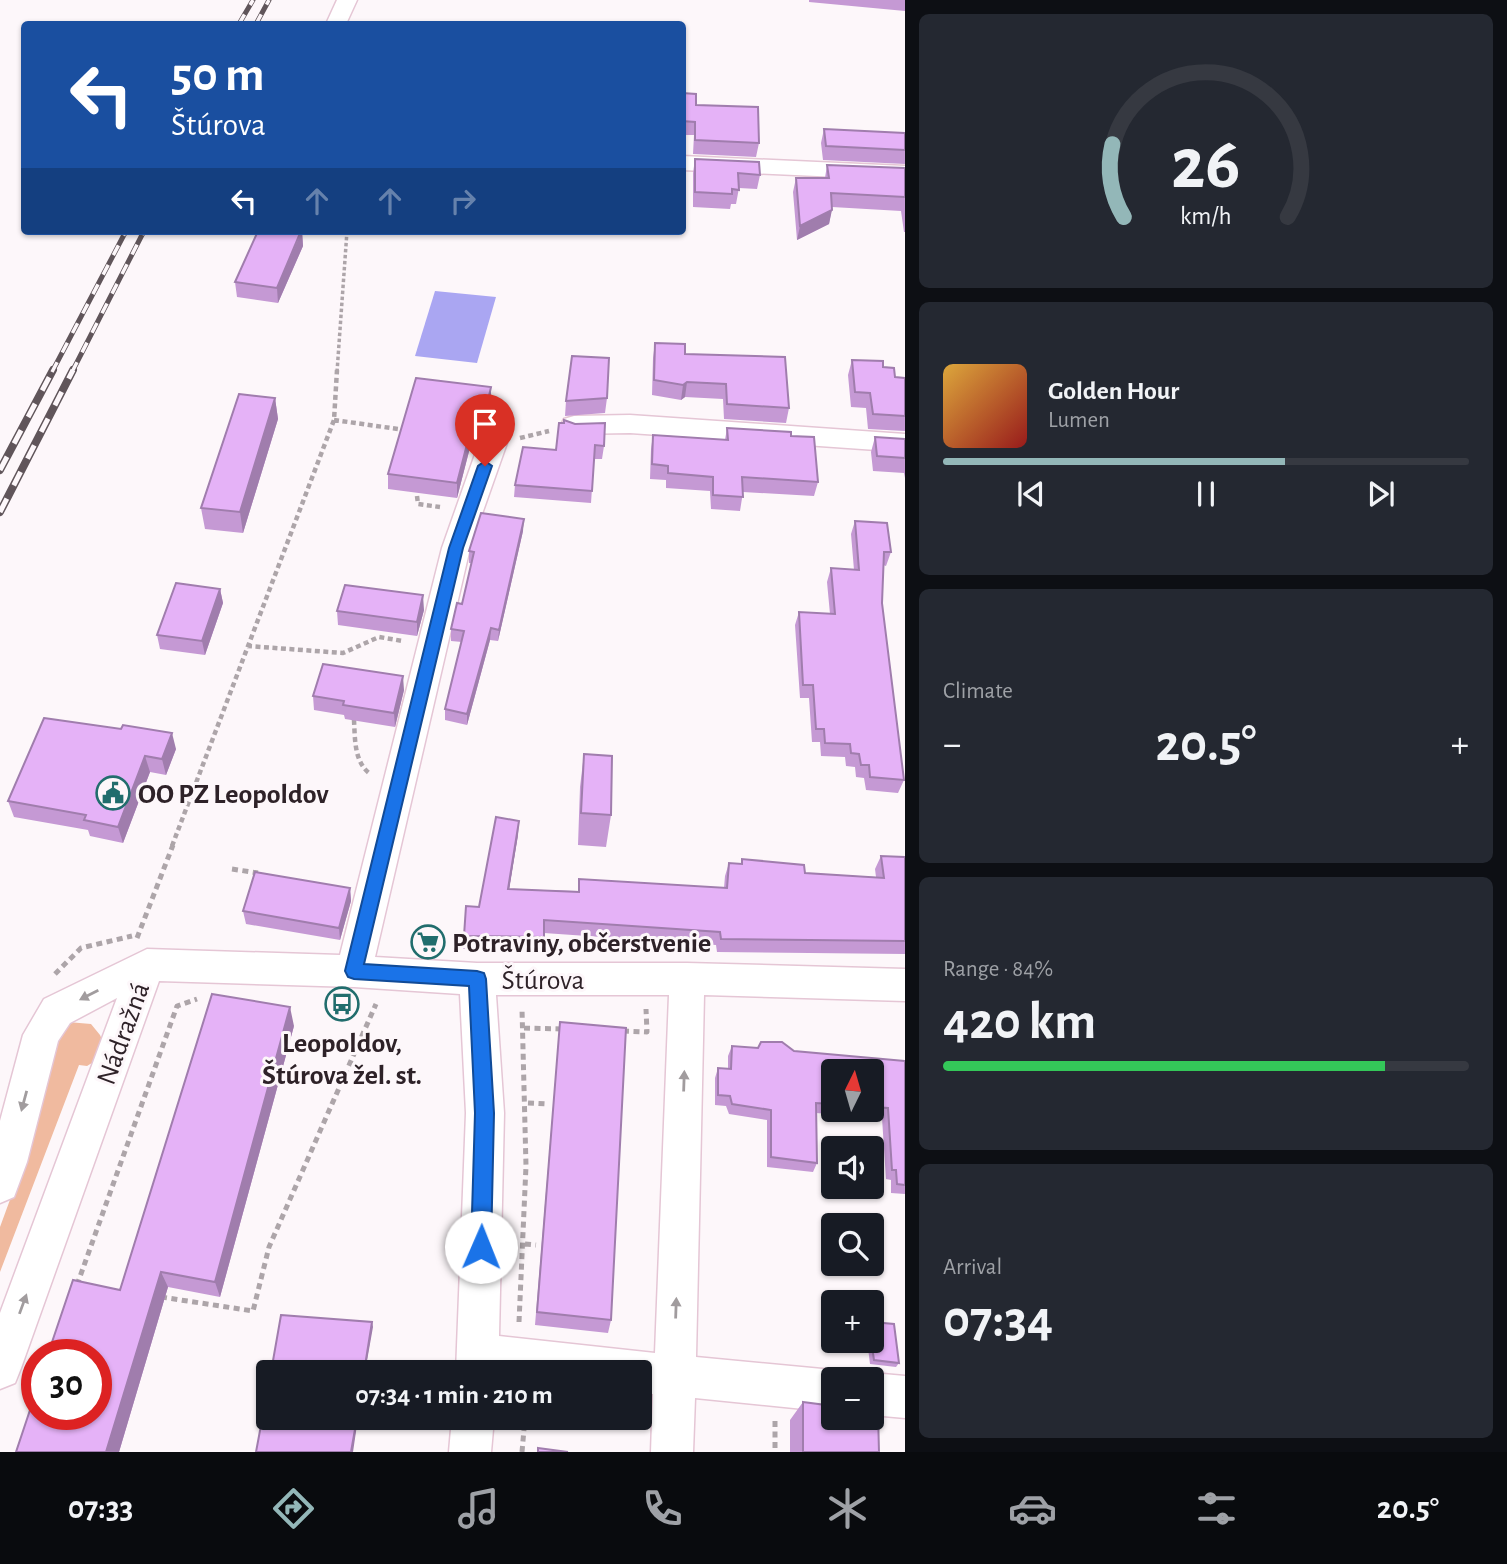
<!DOCTYPE html>
<html lang="en">
<head>
<meta charset="utf-8">
<style>
  :root { --surface:#171b24; --page:#242831; --text:#f1f3f6; --muted:#9ea1a6; --line:#363941; --accent:#93b7b8 }
  body { margin:0; font-family:"Alegreya Sans",sans-serif; background:var(--page); color:var(--text); height:100vh; display:flex; flex-direction:column; font-size:26px; white-space:nowrap }
  * { box-sizing:border-box; margin:0 }
  p { font-size:23px; color:var(--muted) }
  .icon { flex:none; width:38px; height:38px; fill:none; stroke:currentColor; stroke-width:2; stroke-linecap:round; stroke-linejoin:round }
  .map { position:relative; flex:1; overflow:hidden }
  .drawer { display:flex; flex-direction:column; gap:14px; padding:14px; background:#0d0f14; width:602px }
  .drawer>* { flex:none }
  .top-card { position:absolute; left:21px; top:21px; width:665px; height:214px; border-radius:7px; box-shadow:0 2px 5px #0004; background:#1a4fa0; color:#fff; overflow:hidden }
  .needle { width:46px; rotate:5deg }
  .fabs { position:absolute; left:821px; top:1059px; display:grid; gap:14px }
  .fabs a { display:grid; place-items:center; width:63px; height:63px; border-radius:7px; background:var(--surface); box-shadow:0 2px 5px #0004; font-size:35px }
  .speed { position:absolute; left:21px; top:1339px; display:flex; gap:14px; font-size:35px; font-weight:700; text-align:center }
  .speed>* { display:grid; place-content:center; width:91px; height:91px; border-radius:50%; background:var(--surface); box-shadow:0 2px 5px #0004; line-height:1 }
  .speed .limit { border:10px solid #d22; background:#fff; color:#111 }
  .pin { position:absolute; display:grid; place-items:center; width:60px; height:60px; color:#fff; margin:-72px -30px; border-radius:50% 50% 50% 0; rotate:-45deg; box-shadow:0 0 7px #0007 }
  .pin .icon { rotate:45deg }
  .me { position:absolute; width:77px; margin:-38px; rotate:1deg; stroke-linejoin:round; filter:drop-shadow(0 0 5px #0008) }
  .turn { display:flex; align-items:center; gap:24px; height:147px; padding:0 35px; font-size:32px }
  .turn .icon { width:91px; height:91px; stroke-width:2.5 }
  .turn b { display:block; font-size:49px; line-height:60px }
  .lanes { display:flex; align-items:center; height:66px; padding:0 35px; background:#0003; justify-content:center; gap:35px; direction:ltr }
  .lanes .off { opacity:.35 }
  .big { font-size:52px; font-weight:700; line-height:1.1 }
  .drawer .tile { flex:1; display:flex; flex-direction:column; justify-content:center; gap:10px; min-width:0; padding:0 24px; border-radius:10px; background:var(--page) }
  .drawer .dial { align-items:center; gap:0 }
  .dial svg { height:182px; overflow:visible; fill:none; stroke:var(--line); stroke-width:7; stroke-linecap:round; text-anchor:middle }
  .dial text { fill:var(--text); stroke:none }
  .song { display:flex; align-items:center; gap:21px }
  .cover { width:84px; height:84px; border-radius:10px; background:linear-gradient(135deg,hsl(40 70% 55%),hsl(0 70% 35%)) }
  .played { height:7px; border-radius:4px; background:linear-gradient(90deg,var(--accent) 65%,var(--line) 65%) }
  .keys { display:flex; justify-content:space-around; direction:ltr }
  .heat { display:flex; justify-content:space-between; align-items:center; font-size:38px; direction:ltr }
  .charge { height:10px; border-radius:5px; background:linear-gradient(90deg,#34c759 84%,var(--line) 0) }
  .trip { position:absolute; left:256px; top:1360px; width:396px; height:70px; border-radius:7px; background:var(--surface); box-shadow:0 2px 5px #0004; font-weight:700; line-height:70px; text-align:center }
  .tab-bar { display:flex; height:112px; justify-content:space-around; align-items:center; background:#090b0e; color:var(--muted) }
  .tab-bar .icon { width:49px; height:49px }
  .tab-bar .current { color:var(--accent) }
  .tab-bar b { font-size:32px; color:var(--text) }
  main { display:flex; flex:1; min-height:0 }
  .map>svg:first-child { display:block }
  .green { fill:#f0ba9f }
  .water { fill:#aaa6f2 }
  .lines { fill:none; stroke-linecap:round; stroke-linejoin:round }
  .minor-casing { stroke:#e5c6d5; stroke-width:3 }
  .path-far2 { stroke:#ada5a9; stroke-width:3.5; stroke-dasharray:3.5 2.5; stroke-linecap:butt }
  .path-far1 { stroke:#ada5a9; stroke-width:4.5; stroke-dasharray:5 3.5; stroke-linecap:butt }
  .path { stroke:#ada5a9; stroke-width:5; stroke-dasharray:6 4.5; stroke-linecap:butt }
  .minor { fill:#fff; fill-rule:evenodd }
  .rail-far1-casing { stroke:#60555a; stroke-width:5 }
  .rail-casing { stroke:#60555a; stroke-width:8 }
  .rail-far1 { stroke:#fdf7fa; stroke-width:3.5; stroke-dasharray:11; stroke-linecap:butt }
  .rail { stroke:#fdf7fa; stroke-width:5; stroke-dasharray:15; stroke-linecap:butt }
  .wall { fill:#c599d4; fill-rule:evenodd }
  .shaded-wall { fill:#a07dad }
  .building { fill:#e5b2f7; stroke:#a07dad; stroke-width:2 }
  .oneway { fill:#a19c9e }
  .route { fill:#1a73e8; stroke:#114b97; stroke-width:2 }
  .labels { text-anchor:middle; stroke-width:6; stroke-linejoin:round; paint-order:stroke }
  .poi-label { font-size:28px; font-weight:bold; fill:#2e2228; stroke:#fdf7fa; text-anchor:start }
  .street-label { font-size:28px; fill:#2e2228; stroke:#fdf7fa }
</style>
</head>
<body>
<main>
<div class="map">
<svg width="905" height="1452" viewBox="0 0 905 1452">
  <rect width="100%" height="100%" fill="#fdf7fa"/>
  <path class="green" d="M68 1022 91 1024 100 1035 108 1053 87 1066 79 1065 0 1272V1227L22 1167 41 1068Z"/>
  <path class="water" d="M435 291 496 297 477 363 415 356Z"/>
  <g class="lines">
    <defs>
      <path id="minor" d="M337 0H357L346 24H326Z
        M682 156 905 166V180L682 170Z
        M630 415 905 434V452L630 433 574 434 564 431 561 425 564 419 574 416Z
        M493 434 503 436 507 443 470 548 375 957 477 963H687L905 969V1001L704 995 696 1357 833 1370 849 1379H833V1412L695 1398 693 1452H651L653 1394 639 1393V1372H456L466 1113 460 994 354 987 159 981 21 1368 15 1383 0 1389V1313L117 998 70 1023 58 1041 27 1162 14 1197 0 1203V1121L23 1035 44 999 147 949 340 955 442 548 479 443 483 436ZM496 995H669L655 1353 499 1336 504 1113Z
        M872 1373 905 1376V1418L872 1415V1379H858Z
        M452 1418H494L491 1452H449Z"/>
    </defs>
    <use href="#minor" class="minor-casing"/>
    <path class="path-far2" d="M337 372 347 231"/>
    <path class="path-far1" d="M334 420 405 430
      M520 438 549 431
      M417 496 418 504 440 507
      M247 646 343 653 379 637 403 641
      M354 720C355 738 354 761 369 773
      M172 846 334 420 337 370"/>
    <path class="path" d="M232 869 258 873
      M137 938 173 845
      M55 974 81 948 132 936
      M524 1028 565 1029
      M623 1031 647 1032 646 1009
      M528 1103 547 1104
      M525 1244 536 1245
      M77 1285 177 1006 197 999
      M161 1297 253 1311 269 1247 376 1004
      M519 1322 526 1166 522 1009
      M775 1421V1452
      M522 1452 525 1418"/>
    <use href="#minor" class="minor"/>
    <defs>
      <path id="rail-far1" d="M239 24 253 0
        M256 24 269 0
        M52 372 126 231
        M72 372 144 231"/>
      <path id="rail" d="M0 470 53 370
        M0 512 73 370"/>
    </defs>
    <use href="#rail-far1" class="rail-far1-casing"/>
    <use href="#rail" class="rail-casing"/>
    <use href="#rail-far1" class="rail-far1"/>
    <use href="#rail" class="rail"/>
  </g>
  <path class="wall" d="M809 0H905V11L809 2Z
    M682 93 696 105 759 143 756 157 693 154 694 135H682Z
    M824 129 905 133V164L823 160 821 143Z
    M695 159 760 175 757 189 739 188 736 204H731L730 209 693 207V173Z
    M827 165 905 168V232H904L901 211 832 207 829 224 797 240 793 192 796 178H825Z
    M302 231 303 246 278 303 237 297 235 282Z
    M655 343 685 354 789 408 786 423 724 419 723 399 685 397 681 400 652 395 653 358Z
    M852 360 883 367 895 377 905 378V431L868 429 866 408 851 407 848 375Z
    M491 387V402L483 433 474 432 457 498 388 489V474Z
    M275 398 278 419 243 533 205 529 201 508Z
    M607 398 605 413 565 416 566 401Z
    M559 423 604 446 602 459H594L591 503 514 497 515 485 556 450Z
    M727 428 791 436 818 482 814 496 743 492 740 511 711 509 710 491 666 488V480L650 479 651 449 653 435 725 440Z
    M875 437 905 439V478L904 473 873 471 871 452Z
    M855 521 891 552 886 566 883 565 882 603 904 780 898 793 866 790 864 778 856 777 855 767 846 766 845 757 821 756 820 742H812L809 698H800L795 625 799 612 830 614 827 582 831 568 854 570 851 534Z
    M523 531 498 641 490 640 467 725 445 720V709L462 642 451 641V629L462 604 471 563H469V551Z
    M220 589 223 603 205 655 160 649 157 635Z
    M424 610 417 636 338 625 337 611Z
    M404 690 395 727 345 719 344 715 314 710 313 696Z
    M44 718 176 749 166 775 150 772 123 843 90 836 88 830 14 817 8 801Z
    M584 754 611 815 606 847 578 845 580 787Z
    M518 835 509 889 578 891 579 879 724 888 725 876 729 863 741 864 742 859 805 873 876 877 875 869 881 856 905 857V954L717 952 716 945 544 933 543 950 463 949 464 936Z
    M350 888 351 901 340 940 246 924 243 911Z
    M560 1022 611 1320 608 1333 535 1325Z
    M294 1026 220 1297 168 1287 119 1452H16L120 1290Z
    M732 1046 905 1061V1194L891 1193V1180L886 1179 882 1118 816 1113 817 1163 813 1172 767 1167V1120L729 1114 726 1106 715 1105V1078L718 1068 728 1069V1056ZM833 1071H872V1110H833Z
    M867 1340H872L899 1363 896 1367 870 1364Z
    M803 1402 879 1452H790V1420Z"/>
  <path class="shaded-wall" d="M832 210 829 224 797 240 800 226Z
    M302 231 303 246 278 303 277 288Z
    M687 382 685 397 681 400 683 385Z
    M491 387V402L483 433 484 418Z
    M275 398 278 419 243 533 240 512Z
    M474 417V432L457 498V483Z
    M524 519 523 531 498 641 499 630Z
    M220 589 223 603 205 655 202 641Z
    M423 595 424 610 417 636V622Z
    M491 628 490 640 467 725V714Z
    M403 676 404 690 395 727 394 713Z
    M172 733 176 749 166 775 162 759Z
    M145 756 150 772 123 843 118 827Z
    M519 821 518 835 507 903 508 889Z
    M350 888 351 901 340 940 339 928Z
    M290 1007 294 1026 220 1297 215 1282Z
    M161 1272 168 1287 119 1452H106Z
    M372 1322 373 1327 365 1372H364Z
    M357 1418H358L353 1452H351Z"/>
  <path class="building" d="M682 93 696 94V105L758 107 759 143 695 140V122L682 121Z
    M824 129 905 133V150L826 146Z
    M695 159 759 162 760 175 738 173 739 190 732 189V194L695 192Z
    M827 165 905 168V198V197L831 193 832 210 800 226 796 178H829Z
    M258 231H301L277 288 235 282Z
    M655 343 685 344V354L785 357 789 408 727 404 726 384 687 382 683 385 654 380Z
    M572 356 609 358 607 398 566 401Z
    M852 360 883 361V367L894 368 895 377 905 378V416L873 414 870 393 855 392Z
    M416 378 491 387 484 418 474 417 457 483 388 474Z
    M239 394 275 398 240 512 201 508Z
    M564 420 575 424 605 423 604 446 595 445 592 491 515 485 523 447 556 450 559 423H564Z
    M727 428 791 432V436L814 437 818 482 742 477 743 497 713 495V477L668 473V466L652 464 653 435 728 440Z
    M875 437 905 439V458L877 456Z
    M481 513 524 519 499 630 491 628 467 714 445 709 464 631 451 629 457 603 462 604 474 552 469 551Z
    M855 521 887 523 891 552H884L882 603 904 780 870 777 869 765H861L859 754 851 753 850 744 825 743 824 729H816L813 685H803L799 612 835 614 831 568 859 570Z
    M176 583 220 589 202 641 157 635Z
    M345 585 423 595 417 622 337 611Z
    M323 664 403 676 394 713 343 705 344 701 313 696Z
    M44 718 121 729 123 725 172 733 162 759 145 756 118 827 84 820 86 815 8 801Z
    M584 754 612 756 611 815 581 813Z
    M496 817 519 821 508 889 579 892V879L727 888 729 863 742 864V859L804 865 805 873 884 878 881 856 905 857V941L721 939 720 932 544 920V937L464 936 466 906 479 907Z
    M255 872 350 888 339 928 243 911Z
    M212 994 290 1007 215 1282 161 1272 106 1452H16L37 1389V1414H96V1354H48L73 1280 120 1290Z
    M560 1022 626 1028 611 1320 537 1312Z
    M761 1042H782L794 1051 905 1061V1185L897 1184 896 1170H892L888 1108 872 1107V1071H833V1104L816 1103 817 1163 771 1157V1110L732 1104 730 1096 718 1095V1068L731 1069 732 1046 758 1048Z
    M281 1315 372 1322 364 1372H271Z
    M872 1322 894 1324 899 1363 874 1360 871 1340Z
    M268 1388V1418H357L351 1452H256Z
    M803 1402 833 1406V1418H872V1412L878 1413 879 1452H803Z
    M538 1448 568 1452H538Z"/>
  <defs><path id="oneway-solid" d="M-6-.8H1V-3.2L6.5 0L1 3.2V.8H-6Z" transform="scale(1.75)"/></defs>
  <g class="oneway">
    <use href="#oneway-solid" transform="translate(89 995) rotate(153)"/>
    <use href="#oneway-solid" transform="translate(684 1081) rotate(-88)"/>
    <use href="#oneway-solid" transform="translate(24 1101) rotate(105)"/>
    <use href="#oneway-solid" transform="translate(23 1304) rotate(-70)"/>
    <use href="#oneway-solid" transform="translate(676 1308) rotate(-88)"/>
  </g>
  <path class="route" d="M485 461 492 466 463 548 364 964 477 971 484 973 486 979 494 1113 491 1247 488 1254 481 1257 474 1254 471 1247 475 1113 469 986 354 979 348 977 345 971 449 548 478 466Z"/>
  <defs>
    <symbol id="civic-ring" viewBox="-11 -11 22 22"><circle r="9.5" fill="#fdf7fa" stroke="#216d6d" stroke-width="1.5"/><path d="M-.6-6.5H3V-4.5H.6V-3L4-1V1h2V6H-6V1h2V-1L-.6-3ZM-1.2 2.5V6h2.4V2.5Z" fill="#216d6d"/></symbol>
    <symbol id="supermarket-ring" viewBox="-11 -11 22 22"><circle r="9.5" fill="#fdf7fa" stroke="#216d6d" stroke-width="1.5"/><path d="M-6-5.5h2.5l.6 2H6L4.5 2H-2.5L-4.4-4H-6ZM-1.5 3.2a1.3 1.3 0 1 0 .1 0ZM3 3.2a1.3 1.3 0 1 0 .1 0Z" fill="#216d6d"/></symbol>
    <symbol id="bus-ring" viewBox="-11 -11 22 22"><circle r="9.5" fill="#fdf7fa" stroke="#216d6d" stroke-width="1.5"/><path d="M-5-6H5V4H4V6H2V4H-2V6H-4V4H-5ZM-3.5-4V0h7V-4ZM-3.5 1.2v1.5H-2V1.2ZM2 1.2v1.5H3.5V1.2Z" fill="#216d6d"/></symbol>
  </defs>
  <g fill-rule="evenodd">
    <use href="#civic-ring" x="94" y="774" width="38" height="38"/>
    <use href="#supermarket-ring" x="409" y="923" width="38" height="38"/>
    <use href="#bus-ring" x="323" y="985" width="38" height="38"/>
  </g>
  <g class="labels">
    <g class="poi-label">
      <text x="138" y="803">OO PZ Leopoldov</text>
      <text x="452" y="952">Potraviny, občerstvenie</text>
      <text x="342" y="1052" text-anchor="middle">Leopoldov,<tspan x="342" dy="32">Štúrova žel. st.</tspan></text>
    </g>
    <g class="street-label">
      <text x="543" y="989">Štúrova</text>
      <text transform="translate(122 1033) rotate(-70)" y="10">Nádražná</text>
    </g>
  </g>
</svg>
<div class="fabs">
<a><svg class="needle" viewBox="-14 -14 28 28"><path d="M0-13l5 13h-10z" fill="#e53935"/><path d="M0 13l5-13h-10z" fill="#9ea1a6"/></svg></a>
<a><svg class="icon" aria-label="sound" viewBox="0 0 24 24"><path d="M4 9h4l5-4v14l-5-4H4zM17 9q2 3 0 6"/></svg></a>
<a><svg class="icon" aria-label="search" viewBox="0 0 24 24"><circle cx="10" cy="10" r="6"/><path d="M15 15l6 6"/></svg></a>
<a>+</a>
<a>−</a>
</div>
<div class="speed"><div class="limit">30</div></div>
<div class="pin" style="left:485px;top:466px;background:#d93025"><svg class="icon" aria-label="arrive" viewBox="0 0 24 24"><path d="M6 21V4h12l-3 4 3 4H6"/></svg></div>
<svg class="me" style="left:481px;top:1247px" viewBox="-20 -20 40 40"><circle r="19" fill="#fff"/><path d="M0-13L10 11 0 6-10 11z" fill="#1a73e8"/></svg>
<div class="trip">07:34 · 1 min · 210 m</div>
<div class="top-card">
<div class="turn"><svg class="icon" aria-label="left" viewBox="0 0 24 24"><path d="M17 20v-9H6M10 6l-5 5 5 5"/></svg><div><b>50 m</b>Štúrova</div></div>
<div class="lanes"><svg class="icon" aria-label="left" viewBox="0 0 24 24"><path d="M17 20v-9H6M10 6l-5 5 5 5"/></svg><svg class="icon off" aria-label="ahead" viewBox="0 0 24 24"><path d="M12 20V5M6 11l6-6 6 6"/></svg><svg class="icon off" aria-label="ahead" viewBox="0 0 24 24"><path d="M12 20V5M6 11l6-6 6 6"/></svg><svg class="icon off" aria-label="right" viewBox="0 0 24 24"><path d="M7 20v-9h11M14 6l5 5-5 5"/></svg></div>
</div>
</div>
<section class="drawer">
<div class="tile dial"><svg viewBox="0 0 100 80">
<path d="M14 69A42 42 0 1 1 86 69"/>
<path d="M14 69A42 42 0 0 1 9 37" stroke="#93b7b8"/>
<text x="50" y="56" font-size="32" font-weight="700">26</text>
<text x="50" y="72" font-size="11">km/h</text>
</svg></div>
<div class="tile">
<div class="song"><i class="cover"></i><div><b>Golden Hour</b><p>Lumen</p></div></div>
<div class="played"></div>
<div class="keys"><svg class="icon" aria-label="previous" viewBox="0 0 24 24"><path d="M18 5L8 12l10 7zM5 5v14"/></svg><svg class="icon" aria-label="pause" viewBox="0 0 24 24"><path d="M8 5v14M16 5v14"/></svg><svg class="icon" aria-label="next" viewBox="0 0 24 24"><path d="M6 5l10 7-10 7zM19 5v14"/></svg></div>
</div>
<div class="tile"><p>Climate</p>
<div class="heat"><a>−</a><b class="big">20.5°</b><a>+</a></div>
</div>
<div class="tile"><p>Range · 84%</p><b class="big">420 km</b><div class="charge"></div></div>
<div class="tile"><p>Arrival</p><b class="big">07:34</b></div>
</section>
</main>
<nav class="tab-bar">
<b>07:33</b>
<svg class="icon current" aria-label="directions" viewBox="0 0 24 24"><path d="M12 3l9 9-9 9-9-9zM9 14v-3h6M13 9l2 2-2 2"/></svg>
<svg class="icon" aria-label="music" viewBox="0 0 24 24"><path d="M9 18V5l10-2v13"/><circle cx="6" cy="18" r="3"/><circle cx="16" cy="16" r="3"/></svg>
<svg class="icon" aria-label="phone" viewBox="0 0 24 24"><path d="M5 4h4l2 5-3 2q2 4 5 5l2-3 5 2v4C11 20 4 13 5 4z"/></svg>
<svg class="icon" aria-label="climate" viewBox="0 0 24 24"><path d="M12 3v18M4 7l16 10M4 17L20 7"/></svg>
<svg class="icon" aria-label="car" viewBox="0 0 24 24"><path d="M5 17H2v-5l4-1 3-4h7l3 4 3 1v5h-3M9 17h6M6 11h13"/><circle cx="7" cy="17" r="2"/><circle cx="17" cy="17" r="2"/></svg>
<svg class="icon" aria-label="filters" viewBox="0 0 24 24"><path d="M4 7h16M4 17h16"/><circle cx="9" cy="7" r="2"/><circle cx="15" cy="17" r="2"/></svg>
<b>20.5°</b>
</nav>
</body>
</html>
